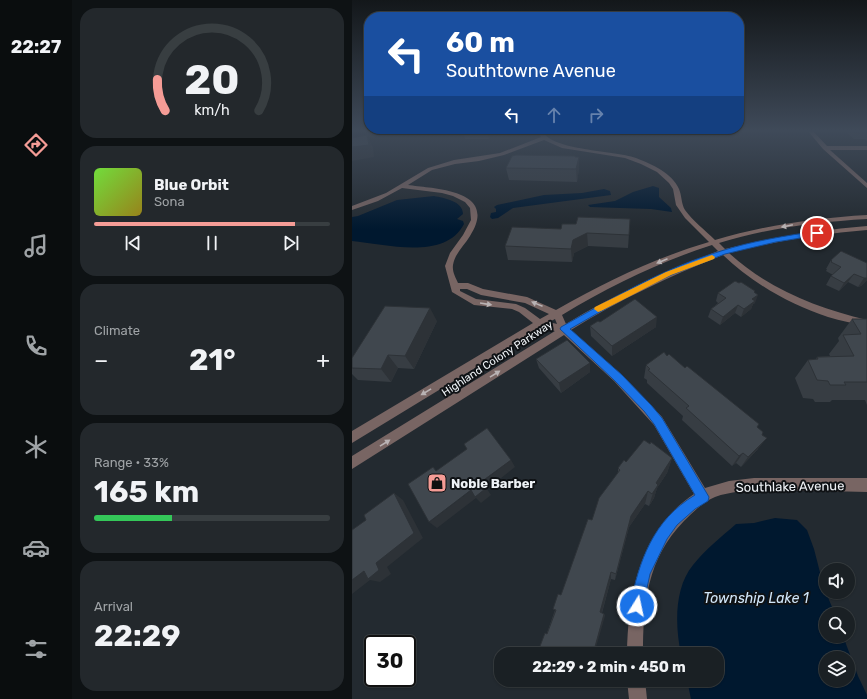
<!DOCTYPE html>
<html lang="en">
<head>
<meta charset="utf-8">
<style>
  :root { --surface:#1a2024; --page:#23282c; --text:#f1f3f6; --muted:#9fa3a6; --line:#383e41; --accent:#f59c96 }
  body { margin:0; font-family:Rubik,sans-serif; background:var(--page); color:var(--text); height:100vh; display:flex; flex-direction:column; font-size:15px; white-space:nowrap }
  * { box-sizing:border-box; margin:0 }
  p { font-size:13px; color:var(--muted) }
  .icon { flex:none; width:22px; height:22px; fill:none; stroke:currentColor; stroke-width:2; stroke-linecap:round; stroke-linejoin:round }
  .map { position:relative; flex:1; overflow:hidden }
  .drawer { display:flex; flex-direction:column; gap:8px; padding:8px; background:#0e1214; width:280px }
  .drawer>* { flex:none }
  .top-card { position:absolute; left:12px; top:12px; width:380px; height:122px; border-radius:16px; box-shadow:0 1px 3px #0004,0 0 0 1px var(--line); background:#1a4fa0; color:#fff; overflow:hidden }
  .tools { position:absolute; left:467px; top:563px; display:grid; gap:8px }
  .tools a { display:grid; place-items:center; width:36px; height:36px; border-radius:50%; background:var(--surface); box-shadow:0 1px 3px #0004,0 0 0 1px var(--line); font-size:20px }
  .speed { position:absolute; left:12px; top:635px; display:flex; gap:8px; font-size:20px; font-weight:700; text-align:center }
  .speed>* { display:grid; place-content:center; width:52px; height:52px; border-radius:50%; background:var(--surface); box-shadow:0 1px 3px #0004,0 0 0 1px var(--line); line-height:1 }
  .speed .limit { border:2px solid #111; border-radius:6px; background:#fff; color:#111 }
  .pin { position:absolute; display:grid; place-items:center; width:34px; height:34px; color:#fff; margin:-17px; border:2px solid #fff; border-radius:50%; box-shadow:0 1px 4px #0007 }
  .me { position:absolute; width:44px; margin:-22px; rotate:10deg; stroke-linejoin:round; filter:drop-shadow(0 0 3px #0008) }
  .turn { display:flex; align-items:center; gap:14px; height:84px; padding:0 16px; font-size:18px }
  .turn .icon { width:52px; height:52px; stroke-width:2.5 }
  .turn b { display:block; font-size:28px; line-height:34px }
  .lanes { display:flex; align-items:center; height:38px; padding:0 16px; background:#0003; justify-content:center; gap:20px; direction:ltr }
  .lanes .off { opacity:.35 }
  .big { font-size:30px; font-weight:700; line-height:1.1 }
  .drawer .card { flex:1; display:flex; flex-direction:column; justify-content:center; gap:6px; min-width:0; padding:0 14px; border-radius:16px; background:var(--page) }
  .drawer .dial { align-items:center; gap:0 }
  .dial svg { height:104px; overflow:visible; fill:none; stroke:var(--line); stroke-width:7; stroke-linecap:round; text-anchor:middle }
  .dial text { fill:var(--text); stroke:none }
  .song { display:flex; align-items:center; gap:12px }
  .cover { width:48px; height:48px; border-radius:6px; background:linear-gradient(135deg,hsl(100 70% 55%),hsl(50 70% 35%)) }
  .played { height:4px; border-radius:2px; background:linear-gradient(90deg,var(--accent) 85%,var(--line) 85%) }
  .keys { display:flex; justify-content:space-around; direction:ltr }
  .heat { display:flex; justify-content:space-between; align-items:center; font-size:22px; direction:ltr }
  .charge { height:6px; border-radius:3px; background:linear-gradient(90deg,#34c759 33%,var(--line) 0) }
  .trip { position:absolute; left:142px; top:647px; width:230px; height:40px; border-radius:16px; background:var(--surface); box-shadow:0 1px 3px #0004,0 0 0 1px var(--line); font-weight:700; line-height:40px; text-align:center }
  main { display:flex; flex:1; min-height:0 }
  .tabs { display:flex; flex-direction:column; width:72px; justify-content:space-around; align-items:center; background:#0a0d0e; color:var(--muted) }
  .tabs .icon { width:28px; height:28px }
  .tabs .selected { color:var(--accent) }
  .tabs b { font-size:18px; color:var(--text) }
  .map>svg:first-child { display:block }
  .water { fill:#00182f; fill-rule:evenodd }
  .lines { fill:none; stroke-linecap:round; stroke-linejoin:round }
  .minor { fill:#786563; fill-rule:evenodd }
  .wall { fill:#373d43 }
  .shaded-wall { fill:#2d3237 }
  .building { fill:#40474e; stroke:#2d3237 }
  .oneway { fill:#b9b3b4 }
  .route { fill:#1a73e8; stroke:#114b97 }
  .slow { fill:#f59e0b }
  .labels { text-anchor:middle; stroke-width:4; stroke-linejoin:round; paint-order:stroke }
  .street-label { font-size:11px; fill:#eef2f6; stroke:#0f1215 }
  .near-poi-label { font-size:13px; font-weight:bold; fill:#eef2f6; stroke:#0f1215; text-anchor:start }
  .near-street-label { font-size:13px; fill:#eef2f6; stroke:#0f1215 }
  .near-water-label { font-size:14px; font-style:italic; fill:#d1e6f9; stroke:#0f1215 }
</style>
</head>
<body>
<main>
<nav class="tabs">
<b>22:27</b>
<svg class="icon selected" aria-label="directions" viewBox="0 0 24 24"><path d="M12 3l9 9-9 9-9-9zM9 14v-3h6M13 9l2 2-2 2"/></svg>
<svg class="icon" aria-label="music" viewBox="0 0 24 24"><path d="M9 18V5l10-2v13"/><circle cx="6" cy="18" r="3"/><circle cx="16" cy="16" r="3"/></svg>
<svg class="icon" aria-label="phone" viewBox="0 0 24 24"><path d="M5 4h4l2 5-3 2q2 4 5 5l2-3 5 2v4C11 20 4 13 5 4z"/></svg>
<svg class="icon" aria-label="climate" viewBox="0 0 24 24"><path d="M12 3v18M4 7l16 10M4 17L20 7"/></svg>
<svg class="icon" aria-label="car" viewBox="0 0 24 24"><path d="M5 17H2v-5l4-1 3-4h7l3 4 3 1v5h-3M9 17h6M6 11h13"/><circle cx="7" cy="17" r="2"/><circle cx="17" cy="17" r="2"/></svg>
<svg class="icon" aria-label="filters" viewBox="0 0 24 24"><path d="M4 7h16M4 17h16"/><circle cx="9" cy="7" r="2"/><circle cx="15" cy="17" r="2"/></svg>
</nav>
<section class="drawer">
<div class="card dial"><svg viewBox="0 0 100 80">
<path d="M14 69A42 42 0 1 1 86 69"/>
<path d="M14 69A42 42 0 0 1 8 45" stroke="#f59c96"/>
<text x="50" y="56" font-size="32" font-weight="700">20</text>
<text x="50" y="72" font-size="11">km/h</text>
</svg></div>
<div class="card">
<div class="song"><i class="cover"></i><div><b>Blue Orbit</b><p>Sona</p></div></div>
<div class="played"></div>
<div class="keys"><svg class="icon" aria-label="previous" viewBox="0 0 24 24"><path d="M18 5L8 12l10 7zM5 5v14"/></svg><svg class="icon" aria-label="pause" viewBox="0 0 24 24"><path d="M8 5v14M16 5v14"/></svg><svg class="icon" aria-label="next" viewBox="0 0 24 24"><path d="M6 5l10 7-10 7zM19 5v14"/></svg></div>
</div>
<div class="card"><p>Climate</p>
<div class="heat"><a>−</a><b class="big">21°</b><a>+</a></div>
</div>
<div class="card"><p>Range · 33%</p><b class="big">165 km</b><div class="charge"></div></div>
<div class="card"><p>Arrival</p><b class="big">22:29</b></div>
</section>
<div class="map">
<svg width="515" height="699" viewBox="0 0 515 699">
  <rect width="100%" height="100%" fill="#232a30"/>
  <path class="water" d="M301 186 307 188V197L319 208 320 212 299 209 238 207 236 205 263 201 281 192Z
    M252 189 258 191 259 195 161 208 146 218 140 219 138 217 139 213 144 212V209L142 207 145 205 192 195 230 193Z
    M82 196C92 198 111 201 111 214L105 219 111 221 112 224C93 261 33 244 0 241V217L6 216 45 200Z
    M423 518 445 520 455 530 462 549 472 588 483 614H474V636H491L506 676 515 695V699H339L335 680H365V654H329C323 626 322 588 341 565 353 550 369 537 384 524L402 523ZM474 658H496V680H474Z"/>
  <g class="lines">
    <path class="minor" d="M185 131H190C201 151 261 150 284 158 300 164 320 173 327 189 330 196 329 203 333 210 341 221 353 230 363 240 413 225 464 218 515 215V219C465 222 415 228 367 243L373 249C420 238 467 230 515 226V230C469 234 422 241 377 253 416 289 465 308 515 320V326C502 323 489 321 476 317 438 305 399 282 371 255 318 276 267 300 219 330L270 375 310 417 353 488 377 481 402 478H515V492C489 491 462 491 436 491 412 490 386 489 363 497 351 502 341 512 332 521 295 559 291 603 291 654H275C276 594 288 530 342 494L302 425 262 381 212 335 0 469V456L203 331 189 328 0 443V431L181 323 167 312 160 309 122 305 100 292 93 266 98 253 111 235 119 220 118 208 113 202 101 196 90 193 50 188 26 201 0 210V206L34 193 76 168 102 160 148 153 189 137ZM192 140 210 148 273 158 289 164 305 172 317 183 321 189 324 205 333 218 357 242C303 258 253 282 204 310L175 297 131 289 116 283H106C104 278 100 272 101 265 103 253 112 246 118 236 147 190 85 189 56 185L80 170 103 164 127 161 152 155ZM360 245 366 251C314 272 263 294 214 324L210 315C258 286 307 262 360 245ZM108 289H115L129 295 173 303 197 314 188 319 173 308 164 304 124 299 108 291ZM203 319 205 324 197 322Z
      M456 131H461L475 146H515V150H478L515 183V188L471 149Z
      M275 680H293L295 699H277Z"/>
  </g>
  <path class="wall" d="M111 131H141L137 139H113Z
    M493 131H515V141L513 139H502Z
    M223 157H227V169L225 182 157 180 154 168Z
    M278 219 276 248 236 246 222 253 220 262 156 260 153 246 224 224Z
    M479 260 515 263V280L509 286 506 287 496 282 487 291 474 285 479 276 481 275 474 271 475 269H474Z
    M387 283 403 291 402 292 403 303 401 304 399 309 389 317 383 313 368 325 356 317 359 309 366 303 364 301 366 293Z
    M500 319H515V405L513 400H480L478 402H463L461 399 451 398 443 378 456 360 464 359 465 357 478 356 477 354 487 341 486 338Z
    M85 321 62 369 46 368 39 382 6 380 0 374V358Z
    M238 326 304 327 260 356 239 336Z
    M184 359 238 372 209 393 187 368Z
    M294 365 405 427 406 449 389 467 384 463 380 466 330 420 331 416 295 383V380L292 378Z
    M320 458 315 473 305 488 302 498 297 506 293 504 277 527 263 580 259 579 250 613 252 614 253 616 195 633 203 610 201 609 209 595 240 520 266 472V468L274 462Z"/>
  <path class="shaded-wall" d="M135 131H141L137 139Z
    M15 135 21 147 22 157 0 161V147Z
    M227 157V169L225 182 224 169Z
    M235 233 236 246 222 253 220 262 219 249 221 240Z
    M502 274 496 282 487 291 492 283Z
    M512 278H515V280L509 286 506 287Z
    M406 295 403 303 401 304 399 309 389 317 392 309 400 299Z
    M386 305 383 313 368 325 371 317Z
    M78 308 85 321 62 369 53 356Z
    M305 317 304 327 260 356V346Z
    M36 355 46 368 39 382 29 369Z
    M238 363V372L209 393 207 383Z
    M415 438 406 449 389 467 396 457Z
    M391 453 384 463 380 466 387 456Z
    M320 458 315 473 305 488 302 498 297 506 304 483Z
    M159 460 163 467 135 489 139 495 129 503 124 498 85 528 77 522Z
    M296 491 293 504 277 527 263 580 264 574 279 516Z
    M42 493 51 500 71 538 35 567 39 574 28 582 18 580 0 594V580Z
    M259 572V579L249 615 248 612Z
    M252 614 253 616 242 654H241Z"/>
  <path class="building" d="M502 131H515V133H505Z
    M15 135 17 145 0 147V138Z
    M164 155 223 156V157H227L224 169 154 168 160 156Z
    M226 217 278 219 277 235 235 233 221 240 219 249 153 246 160 227 209 229 210 224H224Z
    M489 251 515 263V278H512L502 274 492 283 479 276 489 267 479 262 480 261 479 260Z
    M383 281 387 283 389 282 403 291 402 292 406 295 400 299 403 301 392 309 386 305 371 317 359 309 374 298 366 293Z
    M283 299 305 317 260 346 238 326 246 321 248 322Z
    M33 306 78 308 53 356 36 355 29 369 0 368V358Z
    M500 319H515V382H492L494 385H478L476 381 465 380 456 360 466 359 465 357H468L502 356 491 335 509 334Z
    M215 340 238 363 207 383 184 359Z
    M312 352 315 356 317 354 333 368 335 366 407 424 405 427 411 432 410 435 415 438 396 457 391 453 387 456 334 408 337 406 296 370 298 369 294 365Z
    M135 428 159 460 129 482 133 489 123 497 119 490 77 522 56 484 81 467 84 471 115 449 112 444Z
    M292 440 298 444 299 442 320 458 304 483 306 485 300 494 296 491 279 516 264 574 259 572 248 612 252 614 241 654H185L193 633 195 634 204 610 201 609 206 594 209 595 236 519 240 520 247 498 268 470 266 468 272 460 274 462Z
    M42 493 62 533 24 563 27 570 16 579 12 571 0 580V530L14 520 12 515Z"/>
  <defs><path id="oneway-solid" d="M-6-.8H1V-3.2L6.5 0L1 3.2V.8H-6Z"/></defs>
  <g class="oneway">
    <use href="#oneway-solid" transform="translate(435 226) rotate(168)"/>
    <use href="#oneway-solid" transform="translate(310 261) rotate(157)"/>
    <use href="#oneway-solid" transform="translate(134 304) rotate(9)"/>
    <use href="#oneway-solid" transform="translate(185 304) rotate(-158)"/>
    <use href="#oneway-solid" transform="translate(143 374) rotate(-32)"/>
    <use href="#oneway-solid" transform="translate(74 392) rotate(149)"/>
    <use href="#oneway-solid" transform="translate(33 443) rotate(-32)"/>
  </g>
  <linearGradient id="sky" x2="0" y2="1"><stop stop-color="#13171a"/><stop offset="0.57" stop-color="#3f4a59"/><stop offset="1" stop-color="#3f4a59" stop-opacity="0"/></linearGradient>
  <rect width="515" height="229" fill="url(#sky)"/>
  <path class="route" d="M465 231 468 233 467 235 424 242 373 254 319 275 281 293 218 329 270 375 299 405 310 418 357 497 356 501 343 509 325 525 315 539 298 574 290 611 285 614 280 611 278 606C287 561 301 520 343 495L302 424 292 411 263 381 208 329 209 327C261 298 312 268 369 251 400 241 433 236 465 231Z"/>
  <path class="slow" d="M360 255 363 257 362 259 319 275 249 311 246 312 242 309 243 307 314 272Z"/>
  <defs>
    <symbol id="shop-square" viewBox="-11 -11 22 22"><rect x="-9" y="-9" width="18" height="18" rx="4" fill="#f59c96" stroke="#0f1215"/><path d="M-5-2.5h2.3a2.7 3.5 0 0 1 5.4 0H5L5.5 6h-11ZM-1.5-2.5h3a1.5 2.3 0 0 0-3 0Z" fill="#111"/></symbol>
  </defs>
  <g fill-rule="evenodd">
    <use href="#shop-square" x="74" y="472" width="22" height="22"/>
  </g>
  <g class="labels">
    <g class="street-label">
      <text transform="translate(145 358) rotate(-33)" y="4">Highland Colony Parkway</text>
    </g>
    <g class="near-poi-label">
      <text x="99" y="488">Noble Barber</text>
    </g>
    <g class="near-street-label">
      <text transform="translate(438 486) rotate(-1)" y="5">Southlake Avenue</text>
    </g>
    <g class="near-water-label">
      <text x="404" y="603">Township Lake 1</text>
    </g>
  </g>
</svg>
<div class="tools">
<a><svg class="icon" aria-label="sound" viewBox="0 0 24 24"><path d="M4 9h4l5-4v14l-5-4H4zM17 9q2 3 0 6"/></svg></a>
<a><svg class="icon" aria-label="search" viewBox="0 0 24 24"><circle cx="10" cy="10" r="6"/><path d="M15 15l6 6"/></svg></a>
<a><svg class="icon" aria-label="layers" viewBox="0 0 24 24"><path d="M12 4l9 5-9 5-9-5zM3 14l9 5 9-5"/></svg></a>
</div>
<div class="speed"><div class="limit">30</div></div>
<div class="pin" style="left:465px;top:233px;background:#d93025"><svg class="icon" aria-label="arrive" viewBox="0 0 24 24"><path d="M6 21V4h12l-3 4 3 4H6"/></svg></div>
<svg class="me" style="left:285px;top:606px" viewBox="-20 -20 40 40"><circle r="17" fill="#1a73e8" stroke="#fff" stroke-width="3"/><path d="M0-11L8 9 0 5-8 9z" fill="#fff"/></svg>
<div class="trip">22:29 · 2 min · 450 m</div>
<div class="top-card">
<div class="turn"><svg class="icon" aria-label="left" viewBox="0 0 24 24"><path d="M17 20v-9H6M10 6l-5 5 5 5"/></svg><div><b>60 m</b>Southtowne Avenue</div></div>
<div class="lanes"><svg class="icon" aria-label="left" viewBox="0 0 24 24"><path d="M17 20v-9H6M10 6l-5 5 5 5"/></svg><svg class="icon off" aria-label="ahead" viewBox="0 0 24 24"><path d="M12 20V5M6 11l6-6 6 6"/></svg><svg class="icon off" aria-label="right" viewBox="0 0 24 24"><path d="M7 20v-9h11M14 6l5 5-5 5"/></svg></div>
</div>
</div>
</main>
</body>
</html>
